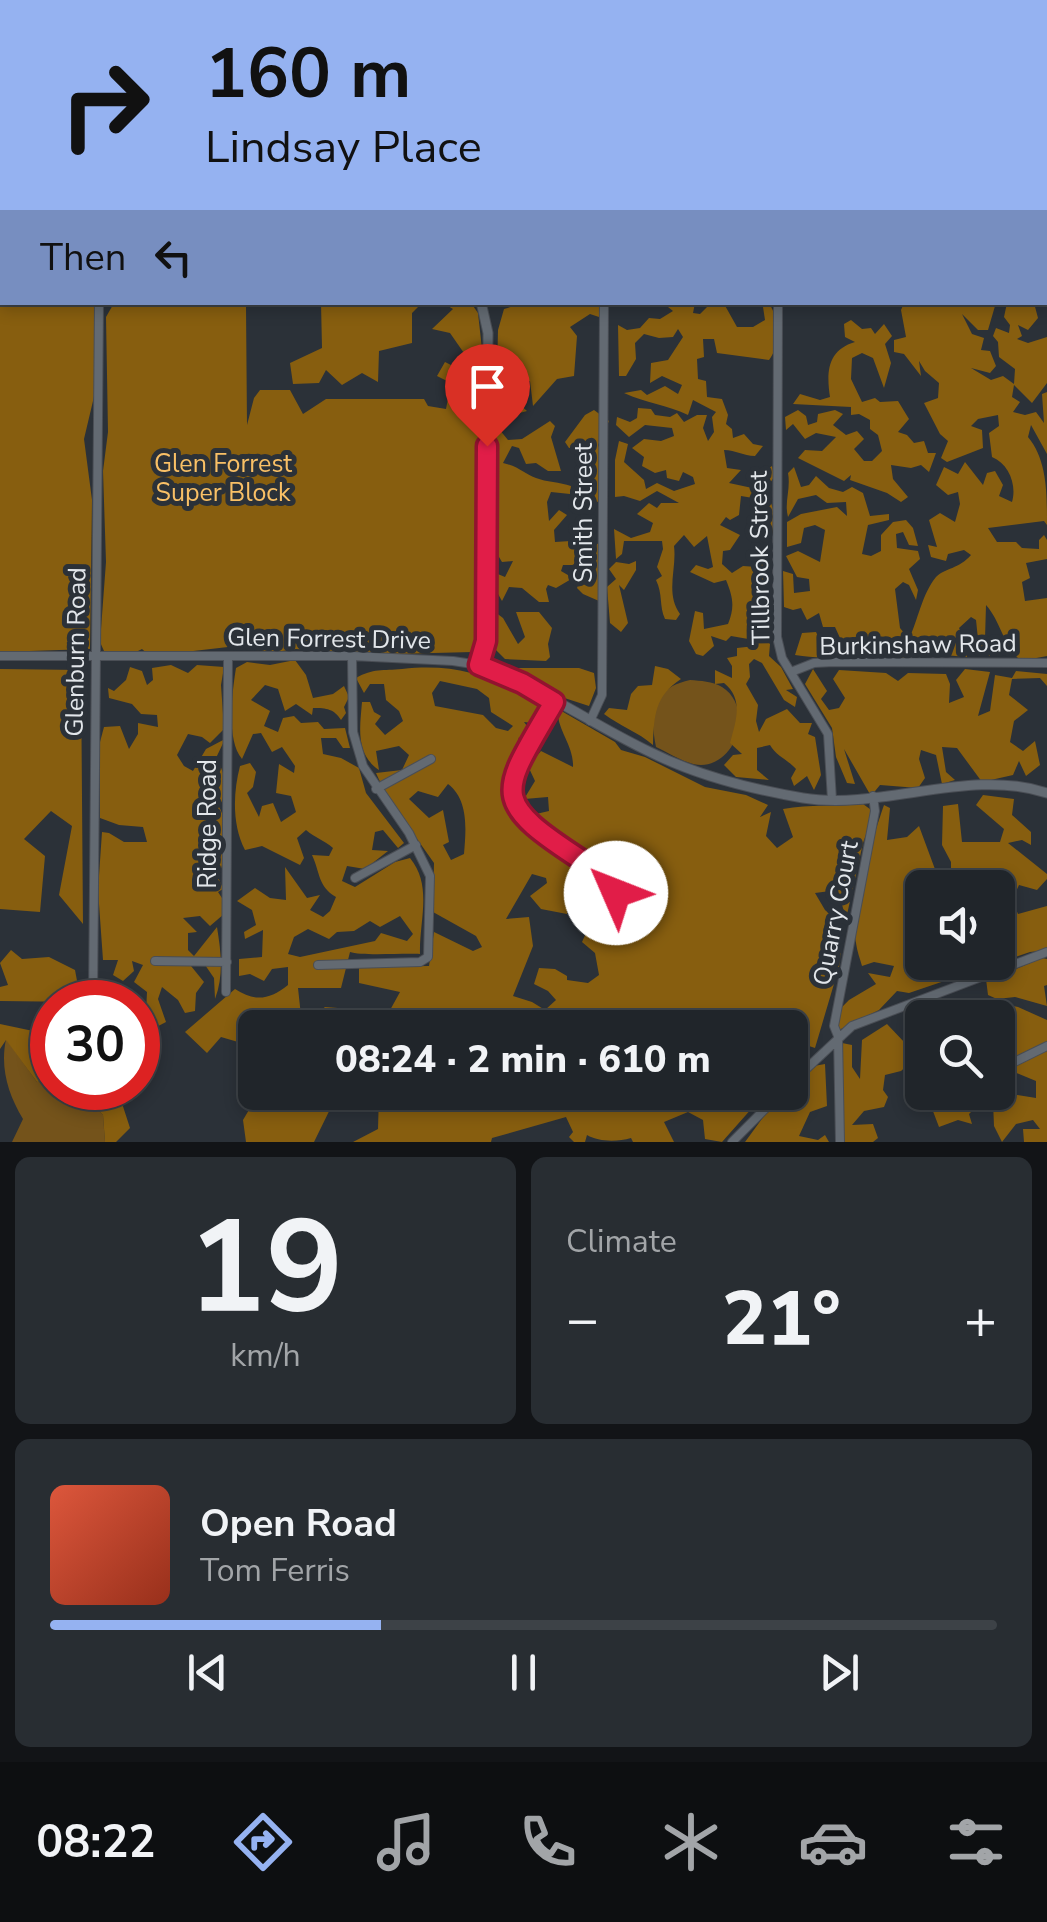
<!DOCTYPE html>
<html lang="en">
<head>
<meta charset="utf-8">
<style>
  :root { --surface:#20252a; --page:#282d32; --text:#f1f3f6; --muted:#a2a5a8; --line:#3d4247; --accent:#95b2f1 }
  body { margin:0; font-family:"Nunito Sans",sans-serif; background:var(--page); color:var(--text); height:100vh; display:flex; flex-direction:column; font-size:38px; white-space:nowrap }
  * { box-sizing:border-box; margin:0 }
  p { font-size:32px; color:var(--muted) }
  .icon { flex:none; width:55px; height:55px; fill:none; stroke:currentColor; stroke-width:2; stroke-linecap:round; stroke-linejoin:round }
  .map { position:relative; height:1142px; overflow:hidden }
  .sheet { display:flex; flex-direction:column; gap:15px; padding:15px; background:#121417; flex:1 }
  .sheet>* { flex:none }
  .top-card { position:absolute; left:0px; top:0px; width:1048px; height:305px; box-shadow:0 5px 15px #0003,0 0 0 2px var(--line); background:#95b2f1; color:#111; overflow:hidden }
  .buttons { position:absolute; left:905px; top:870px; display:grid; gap:20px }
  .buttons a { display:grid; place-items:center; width:110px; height:110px; border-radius:15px; background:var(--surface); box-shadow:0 5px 15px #0003,0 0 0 2px var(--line); font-size:50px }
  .speed { position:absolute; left:30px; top:980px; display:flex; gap:20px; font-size:50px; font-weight:700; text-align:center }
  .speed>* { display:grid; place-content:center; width:130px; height:130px; border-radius:50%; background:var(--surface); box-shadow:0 5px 15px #0003,0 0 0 2px var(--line); line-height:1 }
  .speed .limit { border:15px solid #d22; background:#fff; color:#111 }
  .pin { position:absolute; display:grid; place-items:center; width:85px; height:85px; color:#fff; margin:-102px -42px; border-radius:50% 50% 50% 0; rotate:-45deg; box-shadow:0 0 10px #0007 }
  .pin .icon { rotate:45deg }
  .me { position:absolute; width:110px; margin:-55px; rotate:314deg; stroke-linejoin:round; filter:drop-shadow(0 0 8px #0008) }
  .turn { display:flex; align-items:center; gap:35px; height:210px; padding:0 40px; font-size:45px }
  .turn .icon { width:130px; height:130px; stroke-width:2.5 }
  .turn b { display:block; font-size:70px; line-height:85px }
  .then { display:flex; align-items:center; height:95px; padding:0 40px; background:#0003; gap:20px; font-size:38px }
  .big { font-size:75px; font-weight:800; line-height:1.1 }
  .sheet .widget { flex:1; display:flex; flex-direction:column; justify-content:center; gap:15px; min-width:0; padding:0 35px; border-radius:15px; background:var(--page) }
  .sheet .dial { align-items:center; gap:0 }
  .dial b { font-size:130px; line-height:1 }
  .song { display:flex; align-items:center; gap:30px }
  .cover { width:120px; height:120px; border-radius:15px; background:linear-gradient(135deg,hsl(10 70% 55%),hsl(10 70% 35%)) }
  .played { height:10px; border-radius:5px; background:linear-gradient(90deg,var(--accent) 35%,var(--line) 35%) }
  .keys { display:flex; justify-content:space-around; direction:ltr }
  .heat { display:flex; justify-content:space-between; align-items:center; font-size:55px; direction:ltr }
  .sheet .tiles { flex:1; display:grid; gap:15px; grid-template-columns:1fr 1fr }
  .widget:last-child { grid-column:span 2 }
  .trip { position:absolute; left:238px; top:1010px; width:570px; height:100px; border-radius:15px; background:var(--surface); box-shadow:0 5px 15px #0003,0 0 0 2px var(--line); font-weight:800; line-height:100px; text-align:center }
  .tab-bar { display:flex; height:160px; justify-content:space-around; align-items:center; background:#0d0f11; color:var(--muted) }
  .tab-bar .icon { width:70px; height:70px }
  .tab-bar .selected { color:var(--accent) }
  .tab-bar b { font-size:45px; color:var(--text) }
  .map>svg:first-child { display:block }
  .green { fill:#74531b }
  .forest { fill:#875e0f; fill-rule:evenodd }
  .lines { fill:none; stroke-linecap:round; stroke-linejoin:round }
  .minor-casing { stroke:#4a4e55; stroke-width:10 }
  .tertiary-casing { stroke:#4a4e55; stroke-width:11 }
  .minor { stroke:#636a72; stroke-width:8 }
  .tertiary { stroke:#636a72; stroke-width:9 }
  .route-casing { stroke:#92132f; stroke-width:25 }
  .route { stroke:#e11d48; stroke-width:18 }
  .labels { text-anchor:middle; stroke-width:10; stroke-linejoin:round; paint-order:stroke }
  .park-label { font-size:25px; fill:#f9c066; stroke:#2b3138 }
  .street-label { font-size:25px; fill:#e2e6ea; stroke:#2b3138 }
</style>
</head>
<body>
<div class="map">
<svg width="1047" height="1142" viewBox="0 0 1047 1142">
  <rect width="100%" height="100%" fill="#2b3138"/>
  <path class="green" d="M690 680C701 681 712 681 722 687 753 706 739 764 701 765 687 765 669 753 656 747 649 712 653 688 690 680Z
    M6 1039 37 1082 52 1079V1088H76L103 1115 105 1142H12L23 1119C8 1094 0 1068 6 1039Z"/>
  <path class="forest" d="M0 0 85 2H2V302L98 303 97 384 84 439 92 500 90 649 0 652Z
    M723 302 737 327H753L765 320 763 307 770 305C779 319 780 346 769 360L717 353 714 339H703L704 357 697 359 698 379 706 381 707 397 722 399 728 415 726 424 732 429 733 438 744 434 753 444 763 446 755 456C743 456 736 450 724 450L727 468 741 470 729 483 757 489 762 473 772 466 774 477 766 489 777 520 770 540 761 535 757 521 748 518 759 511 753 498 741 496 739 515 730 520 726 517 720 525 740 535 730 550 723 551 722 564 732 573 743 566 757 567 765 548 771 549 768 596 759 597 764 609 756 615 766 630 762 636 770 644 769 656 781 667 793 689 786 690 797 697 795 707 784 700 762 663 754 659 749 664 750 677 746 684 758 705 756 721 759 732 766 719 787 709 800 723H812L808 734 815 737 821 775 814 790 807 776 794 786 791 778 796 769C787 759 776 756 770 745L757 748V770L769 780 736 777 724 765 733 755 742 754 730 743C736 721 744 699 724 683L715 684V670L732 678V666L727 658 737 656V648L755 646 754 640 731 636 726 641 711 636 714 646 703 656 696 654 689 641 695 611 703 613 704 629 728 624C735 607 733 597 726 580L714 583 690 572 696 565 708 569 713 567 707 536 694 547 684 535 674 546C677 569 665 593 680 614L676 620 665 619C659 606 663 594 656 580L662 576 657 567 663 549 662 541H624L622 554 616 559 614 529 631 538 650 532 653 523 637 514 649 503 657 508 661 503H679L657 491 640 501 624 496 615 497V460L619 441 628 444 624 462 644 480 646 489 657 483 674 491 695 484 693 477 683 472 679 481 667 478 666 470 655 473 642 466 644 457 632 448 644 439 661 441 674 436 672 428 645 425 629 437 616 425 617 417 630 422 637 418 638 408 651 409 655 415 670 417 677 413 684 422 697 415H707L703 428 708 441 714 432 712 417 716 412 693 400 688 415C667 405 646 403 624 393L641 390 647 395 665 386 678 394 682 385 662 376 650 383 651 363 668 360 683 337 678 329 673 337 659 338 644 334 635 343 636 359 626 376H619L618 325 627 330 640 328 649 318 660 319 673 311 663 303H695L693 313 700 314 709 305Z
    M114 303H252L246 307 247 425 254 398 260 390H290L303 414 326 399H424L428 406 446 409 451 383 437 376 445 362 477 378 480 418 478 641 473 652 394 654 296 649 275 652 228 647 150 656 142 649 136 652 104 651 100 642 106 562 103 471 108 432 106 317Z
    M321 303V302L422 303 412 313V343L379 351 378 382 362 373 342 385 326 370 319 383 293 384 290 363 322 348Z
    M443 303H471L478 313 482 349 466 356 450 333 432 329 453 309Z
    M524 303H606L602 318 590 314 570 327 577 336 574 376 557 379 533 406 530 381 515 382 511 397 527 411 504 417 496 416 498 330 504 309Z
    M904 303H991L995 306 988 330H978L962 314 972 334 984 338 981 350 990 351 996 366 990 373 971 368 991 380 1003 376 1014 384 1015 369 999 357 998 342 993 336 996 328 1009 333 1010 325 1004 317 1007 303H1034L1038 318 1028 330 1018 325 1022 336 1017 339 1028 343 1047 337V383L1032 403 1014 385 1012 397 1020 402 1013 412 1025 415 1036 412 1044 423 1042 394 1047 392V454L1031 425 1028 437C1047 460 1047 492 1047 525L1044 521 988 528 997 542H1016L1022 548 1039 549V540L1044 535 1047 540V559L1026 563 1030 578 1022 582 1025 601 1047 598V656L1021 661C1003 645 1001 622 986 605L985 639 991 642 990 656 979 649 976 620 971 617 959 628 967 644V657C945 655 918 652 898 660L885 653 874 657 868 647C843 659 822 659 795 655L802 633 816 632 821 643 834 649 840 638 835 627H823L819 613 807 620 801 608 793 610 784 607 783 571 793 574 794 593 810 591 809 579 797 577 786 556 798 551 820 562 825 530 815 525 804 528 801 543 787 547V522L801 514 837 507 847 516 846 502 827 503 816 495 798 499 788 517C784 502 791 489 788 473L794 467 801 487 809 485 816 476 829 488 843 492 852 487 863 493 870 516 889 514V520L868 525 862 554 871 556 881 551V535L893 522 906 520 913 528 918 546 909 545 903 532 896 534 897 548 918 551 920 559 909 569 918 590 916 600 909 585 903 582 895 589 900 628 909 639C918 620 922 594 936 577 945 568 959 569 971 555L964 550 948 554 946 561 931 557 928 545 937 547 929 520 940 513 955 522 960 504 958 492 948 495 936 485 944 467 958 474 965 462 983 485 987 473 995 471 1003 485 999 496 1012 502C1017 485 1009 464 992 457L989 433 999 426 998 415 978 419 971 426 982 430 983 448 947 462 941 458 948 441 940 434 924 403 938 398 939 383 925 371 919 361 921 376 904 354 894 352V340L906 337 901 310Z
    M851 320 862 329 871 328 875 334 884 324 892 336 885 344 891 363 884 388 873 358 862 353 852 358 851 379 862 402 875 398 880 402 898 401 909 419 898 432 907 435 914 443 924 441 928 453H936L929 472 921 465 911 468 891 465 893 479 908 497 901 502 887 493 850 480 851 475 844 481 798 458 805 450 822 451 836 437 816 433 805 439 793 424 786 430 785 417 798 410 806 416 808 425 817 422 818 414 835 410 843 414 833 425 846 435 857 431 864 439 854 449 864 461H872L882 451 878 435 870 429V420L859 414 851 415V407L793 404 800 394 820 400 830 397C826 371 828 350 855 342L845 337 844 324Z
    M594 410 609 421 598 445 606 465 604 496 595 504 586 475 591 461 587 446 569 448 565 442 585 415Z
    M550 421 555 426 551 437 561 471H548L536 463 526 464 519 448 512 446 503 463C520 467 524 474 536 478 546 482 560 482 571 486L570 494 551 492 547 502 549 521 559 510 567 515 554 530 555 542 586 540 601 545 599 601 583 594 577 588 581 578 574 565H563L561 571 573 578 556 588 548 585 546 589 549 602H539L522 588 509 587 502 601 493 585V572L505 577 513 561 502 562 493 547V445L499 429 508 440 522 439Z
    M636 561V570L624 590 619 585 628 623 621 632 610 623 607 587 616 579 609 569 616 562 629 564Z
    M495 612 503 618 518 644 525 637 516 612H539L552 628 548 644 550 657 546 661 505 659 492 646V622Z
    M295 660 306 675 313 698 333 694 344 686 349 697 344 707 346 713 341 720C334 709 327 708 313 708L312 715 296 704 285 711 278 689 265 685 251 700 270 711 264 726 278 732 283 718 294 716 301 723 318 722 324 729 345 728 350 748H343L336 738H321L323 754 341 758 359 768 366 793 404 843 398 848 383 830 375 832 372 850 388 851 365 869 347 866 342 881 355 887 395 862 410 858C433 886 419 921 420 954 403 953 361 956 350 952L341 988H298L302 1025 325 1007 389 1012 400 992 359 983V967L429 966 434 932 473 951 482 947 476 936 433 912 434 863 386 795 376 773 402 770 409 755 399 746 376 751 379 770C355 754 360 727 362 702H370L374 712 381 716 375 724 385 735 403 721 399 711 386 700 384 684H370L364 693 356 678C373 668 383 671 402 669 460 663 489 677 539 702L541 716 532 723 524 722 530 730 523 746 519 737C516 750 512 763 509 775 498 827 553 850 586 875 598 884 606 890 612 904L629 901 626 892 609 871H631L635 863 626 853 600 861C578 849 550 836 536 814L549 811 548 797 524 799 535 781 528 766 541 751 573 767C574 745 556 729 558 709L615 742 621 750 645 757 705 787 746 795 768 805 760 817 771 812 766 836 777 848 793 837 783 809C810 804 836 807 863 804L874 812 863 843 846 919 838 890 815 893 825 910 844 927 839 967 815 1048 809 1046V1056L790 1073V1028H255V1047L221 1037 207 1053 185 1032 235 989C255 1002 269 1000 288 985V967L272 969 264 981 250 974 239 976V959L262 957 263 930 245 939 244 932 256 925 252 910 237 901 255 888 270 898 286 900 285 867 307 898 320 895 310 910 323 917 330 911 336 897C318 887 320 872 312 855L329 856 333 848C324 840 315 838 306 830L297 838 304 858 300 865 262 846 245 850C232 825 233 793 240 766L250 763 256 772 253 787 247 793 259 817 262 806 273 803 281 822 296 812 291 796 276 793 279 764 294 773 295 766 282 747 272 752 261 733 253 734 242 759C226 740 232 693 236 668L247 662 270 665ZM440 681 477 689 489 698 491 712 513 726 508 731 496 728 483 715 435 706 432 693ZM448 784C469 800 466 830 464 854L451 860 443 845 449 842 443 810 429 818 409 799 418 791 438 797ZM532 874 546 878 547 883 530 896 541 909 567 914 569 892 583 891 592 907 584 916 588 929 582 942 595 953 599 975 588 983 567 980V976L555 969 539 968 534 984 548 991 556 1000 545 1010 532 1002 513 996 533 946 529 917 506 919ZM400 916 413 934 407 941 381 933 375 941 300 957 288 954 294 937 308 929 329 939 337 932 354 931 370 921 380 927Z
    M171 665 188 673 197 665 224 667 221 685 224 729 210 743 202 737 188 734 177 755 184 766 193 771 206 749 225 739 216 758C226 774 228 790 219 807 230 825 226 859 218 877L223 889 218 892 224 901V914L210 926 200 916 183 918 197 932 188 933V950L194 956 217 927C221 952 224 975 215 999L214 978 203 962 191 966 204 982 196 993 195 1011 185 1013 178 1000 162 987 158 999 166 1022 145 1033 147 992 134 982 143 965 132 961 134 971 123 981 113 975 118 960H103L98 890 102 832 109 833 124 842H147L143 827 119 825 100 818V742L104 727 120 726 129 749 138 734V723L158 727 157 715 141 714 132 704 109 698 108 688 114 691 126 680 130 667 142 671 147 685 153 680 152 668Z
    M655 666 668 669 681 679C655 696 654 715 653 745 638 732 620 726 604 714L609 708 627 710 631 694 638 686 652 685Z
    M503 668H579L594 673 596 688 589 706 546 692Z
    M0 669 81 670 83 924 59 895 72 826 51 811 24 839 45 856 40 912 0 909Z
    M813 669 827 691 821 699 829 710 839 708 845 698 833 679 839 670 886 673 898 681 908 673 946 674 950 684 949 703 964 697 956 680 965 669 990 672 978 716 990 711 995 675 1012 678 1016 671 1047 674V686L1040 678 1012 679 1009 695 1028 710 1014 721 1010 742 1023 751 1035 741 1040 765 1026 776 1019 761 1013 775 982 782 957 748 942 747 946 772 955 780 942 784 936 755 921 750 919 759 925 778 918 788 880 785 871 796 844 749 855 784 847 783 836 757 832 728 805 684Z
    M983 795 1014 799 1012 815 1031 832V845L1022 840 1008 843 1047 874V879L1037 890 1019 885 1012 900 1018 914 1047 906V950L1030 952 909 993 897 991 879 1010 837 1031 836 1013 849 1000 876 984 868 973 890 977 894 966 874 962 862 966C860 959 857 951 856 943 849 911 873 837 884 805L890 808 887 840 907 837 919 826 939 880 951 877V862L942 845 943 806 958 804 962 842H1000L1004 829 976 805ZM922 888H998V962H922Z
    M11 950 22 959 49 957 75 970 81 1002 0 1001V987L8 985 0 963Z
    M1042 958 1047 959V985L1044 986 1047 1006 1015 997 997 999 988 995 986 979 997 967 1009 972Z
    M1004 1004 1018 1007 1047 1020V1142H1024L1023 1129H1040L1033 1120 1016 1124 1002 1142 994 1126 993 1102 978 1105 969 1114 972 1124 958 1120 939 1127 931 1106H920L919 1085 922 1082V1092H998V1080L1006 1084 1012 1094 1036 1098V1081L1009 1070 1004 1055 1012 1038 1005 1034 998 1047V1018L983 1017 987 1008Z
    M0 1024 52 1035V1079L37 1082 6 1040 0 1049Z
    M887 1024 905 1043 921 1037 920 1054 901 1071 885 1075 883 1090 888 1097 884 1107 864 1111 852 1125 873 1124 878 1138 873 1142H838C838 1115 829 1066 842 1043L852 1045V1067L860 1079 862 1040Z
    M825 1064 827 1106 810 1112 799 1136 818 1140 825 1135 829 1142H745L764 1116 814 1066Z
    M76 1088H121L119 1094 130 1128 116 1142H105L103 1115Z
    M259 1093 337 1092 338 1093 314 1142H246L243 1120Z
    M757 1093 753 1107 722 1142 705 1139 703 1120 688 1112 664 1122 674 1142H633L631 1138C617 1142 599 1142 587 1135L585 1142H574L569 1137 573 1132 566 1117 492 1138 491 1142H353L378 1129 379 1093Z"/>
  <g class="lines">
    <defs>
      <path id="minor" d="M948 2V0
        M1045 79H1047
        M1045 167H1047
        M778 302 777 637 782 658 828 734 832 800
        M0 656H352L453 661 479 665
        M791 672 814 663 834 662 1047 663
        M553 701C501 795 487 798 583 860 596 868 612 878 615 893
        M590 721 602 695 604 302
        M376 789 431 759
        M355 878 416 845
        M155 961 227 962
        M318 965 420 962 428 957 430 876 409 833 363 766 353 732 352 656
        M226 992 228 656
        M93 1002C93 769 97 536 99 302
        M998 1070 1047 1046
        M790 1084 852 1026 1047 952
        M732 1142 782 1092
        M840 1142 838 1036 834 1026 875 811 873 796"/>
      <path id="tertiary" d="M185 0 187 2
        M481 302 488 333 486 668
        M486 641 479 665C539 686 593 725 650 752 698 776 750 789 803 798 883 811 969 767 1047 793"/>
    </defs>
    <use href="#minor" class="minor-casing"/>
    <use href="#tertiary" class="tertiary-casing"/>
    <use href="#minor" class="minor"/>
    <use href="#tertiary" class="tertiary"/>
  </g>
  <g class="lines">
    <defs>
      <path id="route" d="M487 446 486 641 479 665 522 683 554 702C501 794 487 799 583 861 596 868 612 878 616 893"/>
    </defs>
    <use href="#route" class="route-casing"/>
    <use href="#route" class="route"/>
  </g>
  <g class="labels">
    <g class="park-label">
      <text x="223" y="472">Glen Forrest<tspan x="223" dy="29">Super Block</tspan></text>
    </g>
    <g class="street-label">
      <text transform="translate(583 513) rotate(-90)" y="9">Smith Street</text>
      <text transform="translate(759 558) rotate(-91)" y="9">Tillbrook Street</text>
      <text transform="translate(329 638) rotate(1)" y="9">Glen Forrest Drive</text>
      <text transform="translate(918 644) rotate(-1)" y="9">Burkinshaw Road</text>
      <text transform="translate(75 652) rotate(-89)" y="9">Glenburn Road</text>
      <text transform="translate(207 824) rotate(-90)" y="9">Ridge Road</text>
      <text transform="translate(835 913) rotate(-79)" y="9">Quarry Court</text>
    </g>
  </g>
</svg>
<div class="buttons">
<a><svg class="icon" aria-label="sound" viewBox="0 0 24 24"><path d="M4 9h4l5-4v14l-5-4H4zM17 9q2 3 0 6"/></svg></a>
<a><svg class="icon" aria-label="search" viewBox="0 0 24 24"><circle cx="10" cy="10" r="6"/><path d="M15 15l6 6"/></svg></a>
</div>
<div class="speed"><div class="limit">30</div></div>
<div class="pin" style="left:487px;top:446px;background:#d93025"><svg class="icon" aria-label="arrive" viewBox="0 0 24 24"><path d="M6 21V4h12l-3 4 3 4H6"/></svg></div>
<svg class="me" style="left:616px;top:893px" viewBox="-20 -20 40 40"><circle r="19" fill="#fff"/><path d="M0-13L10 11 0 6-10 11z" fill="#e11d48"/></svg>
<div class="trip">08:24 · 2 min · 610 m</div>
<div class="top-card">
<div class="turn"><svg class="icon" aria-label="right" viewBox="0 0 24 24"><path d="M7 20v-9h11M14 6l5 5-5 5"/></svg><div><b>160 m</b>Lindsay Place</div></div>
<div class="then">Then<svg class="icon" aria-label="left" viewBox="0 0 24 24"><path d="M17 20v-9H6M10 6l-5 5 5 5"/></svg></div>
</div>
</div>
<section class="sheet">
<div class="tiles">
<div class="widget dial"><b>19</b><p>km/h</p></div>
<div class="widget"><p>Climate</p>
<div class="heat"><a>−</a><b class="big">21°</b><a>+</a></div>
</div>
<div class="widget">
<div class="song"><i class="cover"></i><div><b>Open Road</b><p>Tom Ferris</p></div></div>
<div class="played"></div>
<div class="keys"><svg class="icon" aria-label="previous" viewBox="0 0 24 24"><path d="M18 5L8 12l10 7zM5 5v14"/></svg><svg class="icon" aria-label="pause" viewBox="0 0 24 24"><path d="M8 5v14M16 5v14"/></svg><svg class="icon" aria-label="next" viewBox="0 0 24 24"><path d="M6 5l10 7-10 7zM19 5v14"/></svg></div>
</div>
</div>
</section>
<nav class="tab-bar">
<b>08:22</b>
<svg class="icon selected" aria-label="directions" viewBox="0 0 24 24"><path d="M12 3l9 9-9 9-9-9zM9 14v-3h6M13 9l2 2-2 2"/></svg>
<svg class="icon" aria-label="music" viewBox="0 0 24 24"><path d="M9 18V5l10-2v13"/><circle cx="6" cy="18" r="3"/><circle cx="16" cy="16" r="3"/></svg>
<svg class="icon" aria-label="phone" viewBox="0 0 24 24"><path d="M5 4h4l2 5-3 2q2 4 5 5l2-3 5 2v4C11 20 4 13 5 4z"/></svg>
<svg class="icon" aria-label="climate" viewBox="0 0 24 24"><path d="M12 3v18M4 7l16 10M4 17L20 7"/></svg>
<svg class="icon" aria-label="car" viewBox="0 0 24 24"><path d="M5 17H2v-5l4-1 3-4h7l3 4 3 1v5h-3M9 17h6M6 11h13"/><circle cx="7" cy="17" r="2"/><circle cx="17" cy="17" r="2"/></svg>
<svg class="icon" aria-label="filters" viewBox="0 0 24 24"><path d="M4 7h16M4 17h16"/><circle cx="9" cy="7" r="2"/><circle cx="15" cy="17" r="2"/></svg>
</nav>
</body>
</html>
